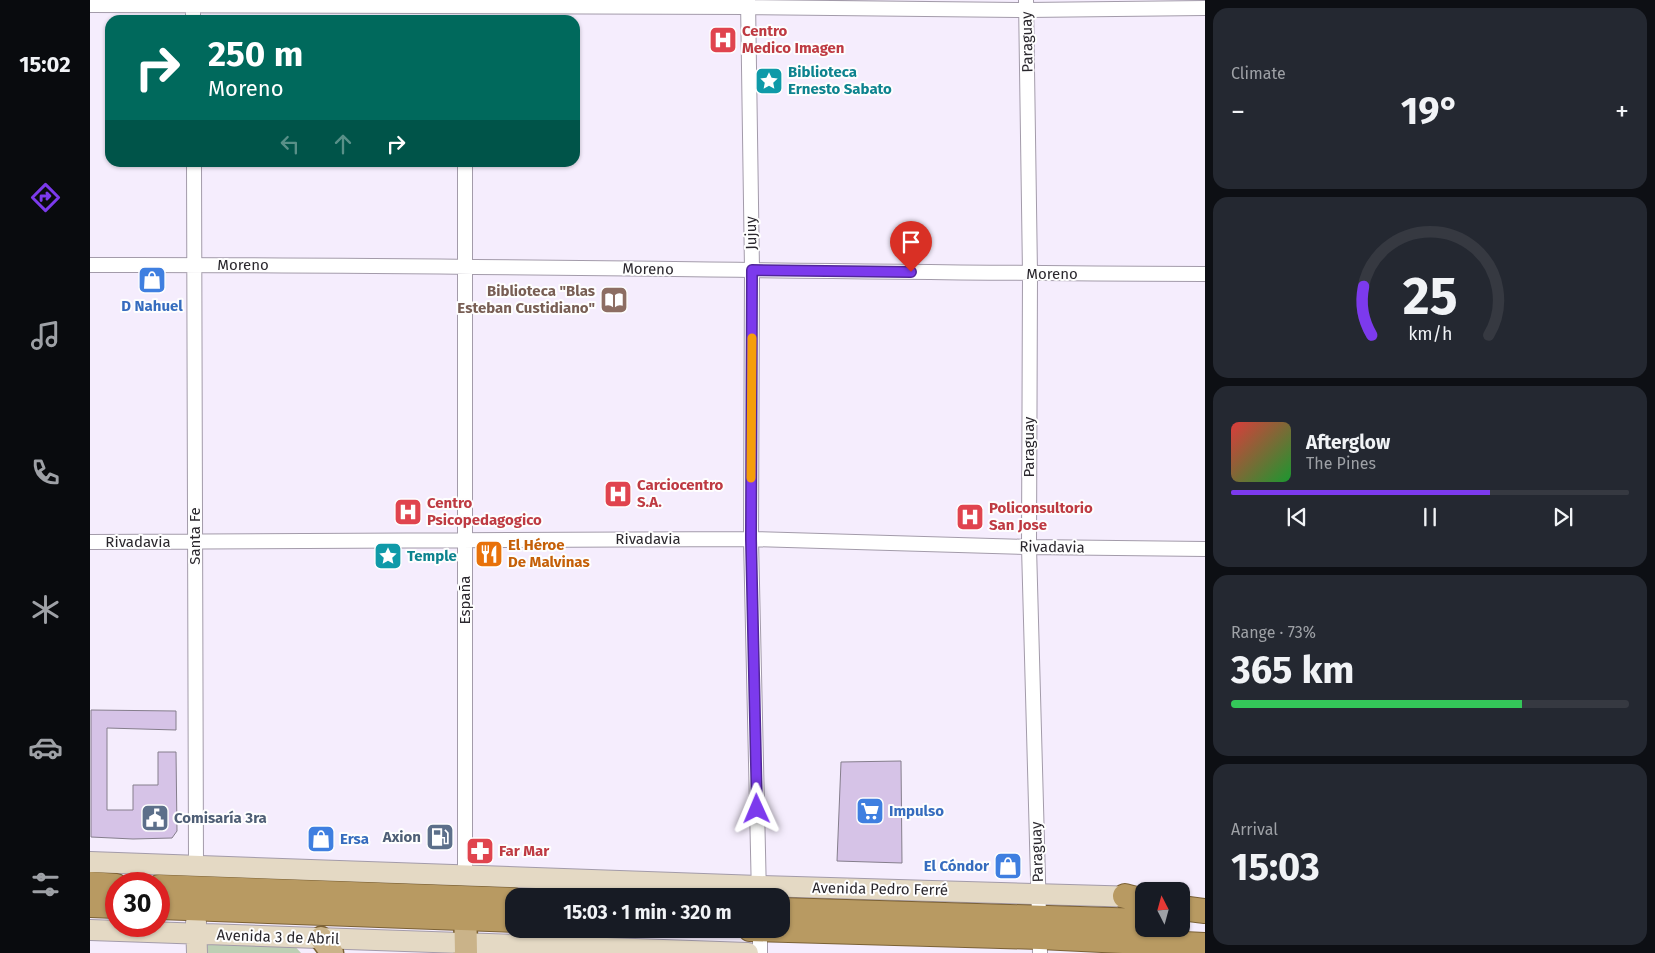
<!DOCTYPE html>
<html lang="en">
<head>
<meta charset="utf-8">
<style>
  :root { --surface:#171b24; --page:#242831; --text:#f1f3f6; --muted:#9ea1a6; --line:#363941; --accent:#7c3aed }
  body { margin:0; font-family:"Fira Sans",sans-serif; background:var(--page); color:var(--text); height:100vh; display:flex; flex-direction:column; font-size:19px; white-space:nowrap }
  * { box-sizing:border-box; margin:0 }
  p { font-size:16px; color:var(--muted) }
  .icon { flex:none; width:28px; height:28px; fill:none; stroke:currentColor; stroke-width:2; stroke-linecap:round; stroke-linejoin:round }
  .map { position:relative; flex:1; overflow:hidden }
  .drawer { display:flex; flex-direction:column; gap:8px; padding:8px; background:#0d0f14; width:450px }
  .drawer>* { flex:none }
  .hud { position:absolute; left:15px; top:15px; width:475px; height:152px; border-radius:15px; box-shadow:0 1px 4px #0004; background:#00695c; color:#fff; overflow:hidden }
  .needle { width:32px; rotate:354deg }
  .tools { position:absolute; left:1045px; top:882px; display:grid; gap:10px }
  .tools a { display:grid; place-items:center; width:55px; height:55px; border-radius:10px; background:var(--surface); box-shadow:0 1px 4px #0004; font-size:25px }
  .speed { position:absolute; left:15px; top:872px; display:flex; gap:10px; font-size:25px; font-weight:700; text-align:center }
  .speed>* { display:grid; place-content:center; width:65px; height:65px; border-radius:50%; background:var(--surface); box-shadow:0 1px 4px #0004; line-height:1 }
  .speed .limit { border:8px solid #d22; background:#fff; color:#111 }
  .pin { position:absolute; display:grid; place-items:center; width:42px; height:42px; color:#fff; margin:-51px -21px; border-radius:50% 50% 50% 0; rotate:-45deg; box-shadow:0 0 5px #0007 }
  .pin .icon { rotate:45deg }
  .me { position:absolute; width:55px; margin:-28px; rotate:359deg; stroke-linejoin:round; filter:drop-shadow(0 0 4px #0008) }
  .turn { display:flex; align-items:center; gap:18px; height:105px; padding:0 20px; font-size:22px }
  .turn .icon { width:65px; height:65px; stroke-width:2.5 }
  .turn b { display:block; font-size:35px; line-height:42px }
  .lanes { display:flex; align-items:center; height:48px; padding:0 20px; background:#0003; justify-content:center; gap:25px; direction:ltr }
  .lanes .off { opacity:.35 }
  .big { font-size:38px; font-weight:700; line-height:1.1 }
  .drawer .widget { flex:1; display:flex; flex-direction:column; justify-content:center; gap:8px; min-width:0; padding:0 18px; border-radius:15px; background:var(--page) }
  .drawer .dial { align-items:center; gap:0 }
  .dial svg { height:130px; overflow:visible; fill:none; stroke:var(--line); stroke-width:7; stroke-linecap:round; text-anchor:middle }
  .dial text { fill:var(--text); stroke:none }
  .song { display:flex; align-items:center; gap:15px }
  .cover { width:60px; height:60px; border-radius:8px; background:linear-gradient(135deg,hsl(0 70% 55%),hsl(130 70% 35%)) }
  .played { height:5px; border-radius:2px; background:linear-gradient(90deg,var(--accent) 65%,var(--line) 65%) }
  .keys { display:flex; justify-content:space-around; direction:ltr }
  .heat { display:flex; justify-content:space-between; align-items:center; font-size:28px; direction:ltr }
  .charge { height:8px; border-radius:4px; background:linear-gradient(90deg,#34c759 73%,var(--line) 0) }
  .trip { position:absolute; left:415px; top:888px; width:285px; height:50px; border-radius:15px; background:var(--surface); box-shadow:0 1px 4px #0004; font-weight:700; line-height:50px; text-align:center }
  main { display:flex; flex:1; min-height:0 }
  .tabs { display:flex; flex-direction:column; width:90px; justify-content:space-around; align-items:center; background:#090b0e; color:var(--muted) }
  .tabs .icon { width:35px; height:35px }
  .tabs .on { color:var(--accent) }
  .tabs b { font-size:22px; color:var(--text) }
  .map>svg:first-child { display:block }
  .green { fill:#bdcfb4 }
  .building { fill:#d6c3e7; stroke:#857e8c }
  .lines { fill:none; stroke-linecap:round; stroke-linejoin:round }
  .minor-casing { stroke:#a39baa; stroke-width:16 }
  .secondary-casing { stroke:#a39baa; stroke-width:22 }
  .primary-casing { stroke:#7b6135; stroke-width:25 }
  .trunk-casing { stroke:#7b6135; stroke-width:26 }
  .minor { stroke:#fff; stroke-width:14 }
  .secondary { stroke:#e4d9c4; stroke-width:20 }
  .primary { stroke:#cab389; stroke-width:22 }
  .trunk { stroke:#b89a62; stroke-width:24 }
  .route-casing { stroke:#51269a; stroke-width:12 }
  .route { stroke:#7c3aed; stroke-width:9 }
  .slow { stroke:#f59e0b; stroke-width:9 }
  .labels { text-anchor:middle; stroke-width:4; stroke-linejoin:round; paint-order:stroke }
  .health-label { font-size:15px; font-weight:bold; fill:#be3a42; stroke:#fefefe; text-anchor:start }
  .street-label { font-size:15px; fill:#2a272d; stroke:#fefefe }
  .culture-label { font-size:15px; font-weight:bold; fill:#0d838f; stroke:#fefefe; text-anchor:start }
  .education-label { font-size:15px; font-weight:bold; fill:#785e54; stroke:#fefefe; text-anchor:end }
  .shop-label { font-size:15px; font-weight:bold; fill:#366cbe; stroke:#fefefe; text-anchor:start }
  .food-label { font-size:15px; font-weight:bold; fill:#c56008; stroke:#fefefe; text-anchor:start }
  .service-label { font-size:15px; font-weight:bold; fill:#4e5e75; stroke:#fefefe; text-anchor:start }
</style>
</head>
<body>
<main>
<nav class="tabs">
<b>15:02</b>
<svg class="icon on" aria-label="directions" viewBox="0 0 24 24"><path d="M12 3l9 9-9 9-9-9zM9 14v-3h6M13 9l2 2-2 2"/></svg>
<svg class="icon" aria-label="music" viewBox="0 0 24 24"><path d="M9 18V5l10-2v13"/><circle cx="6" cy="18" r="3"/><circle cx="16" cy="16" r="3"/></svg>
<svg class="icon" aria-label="phone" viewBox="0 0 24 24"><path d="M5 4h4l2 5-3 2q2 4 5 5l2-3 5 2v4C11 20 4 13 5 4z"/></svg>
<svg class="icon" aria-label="climate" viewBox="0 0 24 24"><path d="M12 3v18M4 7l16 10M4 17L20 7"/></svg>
<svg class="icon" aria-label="car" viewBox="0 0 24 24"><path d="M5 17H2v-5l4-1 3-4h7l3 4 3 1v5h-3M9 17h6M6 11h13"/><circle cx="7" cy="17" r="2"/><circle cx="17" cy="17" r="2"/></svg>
<svg class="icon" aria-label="filters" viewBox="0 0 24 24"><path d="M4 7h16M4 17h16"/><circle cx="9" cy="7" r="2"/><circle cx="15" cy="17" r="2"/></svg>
</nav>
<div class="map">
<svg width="1115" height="953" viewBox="0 0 1115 953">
  <rect width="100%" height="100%" fill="#f5edfd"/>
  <path class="green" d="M114 943 203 944 211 953H114Z"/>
  <path class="building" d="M1 710 86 711V730L17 728V810H43V785H68V752H86L87 831 82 838 43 839 1 837Z
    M811 761 812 863 747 861 751 762Z"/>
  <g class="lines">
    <defs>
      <path id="minor" d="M103 0V20
        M658 0 662 270 661 539 669 896
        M936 0 940 274 939 547 950 953
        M0 5 658 7 937 10 1115 8
        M104 162 106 865
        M375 162V875
        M0 265C372 264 743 273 1115 274
        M0 542 661 539 939 547 1115 549
        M670 929V953"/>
      <path id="secondary" d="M0 862 669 886 1050 897
        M106 922 107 953
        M0 930 658 953"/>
      <path id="primary" d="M375 899 376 953
        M231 938 242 953"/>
      <path id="trunk" d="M0 884 26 886
        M69 887 424 900
        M1035 896 1054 901
        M0 905 26 906
        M69 907 424 920
        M1091 908 1115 911
        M691 910 1054 921
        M660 929 950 937 1115 945"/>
    </defs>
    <use href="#minor" class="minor-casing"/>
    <use href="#secondary" class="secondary-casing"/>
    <use href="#primary" class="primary-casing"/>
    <use href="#trunk" class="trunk-casing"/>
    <use href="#minor" class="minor"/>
    <use href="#secondary" class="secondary"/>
    <use href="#primary" class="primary"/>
    <use href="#trunk" class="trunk"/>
  </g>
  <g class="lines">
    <defs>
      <path id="route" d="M667 809 661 539 662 270 821 272"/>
    </defs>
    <use href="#route" class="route-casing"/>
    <use href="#route" class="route"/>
    <path class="slow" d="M661 478 662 338"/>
  </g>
  <defs>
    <symbol id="hospital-square" viewBox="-11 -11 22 22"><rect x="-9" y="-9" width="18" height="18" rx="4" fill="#e0444e" stroke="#fefefe"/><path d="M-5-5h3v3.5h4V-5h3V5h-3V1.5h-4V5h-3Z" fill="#fff"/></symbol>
    <symbol id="sight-square" viewBox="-11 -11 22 22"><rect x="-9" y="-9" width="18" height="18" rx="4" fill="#0f9aa8" stroke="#fefefe"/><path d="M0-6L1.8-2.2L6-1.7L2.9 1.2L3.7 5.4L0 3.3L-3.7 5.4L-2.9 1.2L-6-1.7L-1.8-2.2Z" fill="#fff"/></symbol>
    <symbol id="shop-square" viewBox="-11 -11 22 22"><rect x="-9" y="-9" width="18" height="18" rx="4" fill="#3f7fe0" stroke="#fefefe"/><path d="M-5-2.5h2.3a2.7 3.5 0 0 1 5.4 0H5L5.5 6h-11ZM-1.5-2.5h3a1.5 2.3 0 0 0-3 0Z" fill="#fff"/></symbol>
    <symbol id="library-square" viewBox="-11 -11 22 22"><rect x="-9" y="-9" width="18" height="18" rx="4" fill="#8d6e63" stroke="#fefefe"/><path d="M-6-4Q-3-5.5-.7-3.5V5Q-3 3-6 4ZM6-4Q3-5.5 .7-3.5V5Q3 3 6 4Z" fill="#fff"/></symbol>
    <symbol id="restaurant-square" viewBox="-11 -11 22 22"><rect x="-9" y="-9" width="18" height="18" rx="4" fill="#e8710a" stroke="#fefefe"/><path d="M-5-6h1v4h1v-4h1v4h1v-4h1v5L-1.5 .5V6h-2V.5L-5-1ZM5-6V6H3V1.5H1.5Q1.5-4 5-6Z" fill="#fff"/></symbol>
    <symbol id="supermarket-square" viewBox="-11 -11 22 22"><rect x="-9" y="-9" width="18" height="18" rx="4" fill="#3f7fe0" stroke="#fefefe"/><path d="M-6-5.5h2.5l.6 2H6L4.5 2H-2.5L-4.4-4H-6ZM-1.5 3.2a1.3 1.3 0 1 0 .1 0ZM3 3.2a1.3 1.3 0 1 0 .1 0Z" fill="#fff"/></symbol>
    <symbol id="civic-square" viewBox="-11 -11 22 22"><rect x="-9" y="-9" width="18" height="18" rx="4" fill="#5c6f8a" stroke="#fefefe"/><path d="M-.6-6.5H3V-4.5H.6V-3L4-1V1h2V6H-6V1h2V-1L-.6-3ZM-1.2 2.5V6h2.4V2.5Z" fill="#fff"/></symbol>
    <symbol id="fuel-square" viewBox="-11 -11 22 22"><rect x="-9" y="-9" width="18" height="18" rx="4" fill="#5c6f8a" stroke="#fefefe"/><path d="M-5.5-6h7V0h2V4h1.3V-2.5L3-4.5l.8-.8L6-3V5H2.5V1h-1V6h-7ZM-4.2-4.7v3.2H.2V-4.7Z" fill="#fff"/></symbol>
    <symbol id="pharmacy-square" viewBox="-11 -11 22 22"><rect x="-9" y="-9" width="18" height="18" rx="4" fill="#e0444e" stroke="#fefefe"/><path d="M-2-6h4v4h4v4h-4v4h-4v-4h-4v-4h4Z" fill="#fff"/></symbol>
  </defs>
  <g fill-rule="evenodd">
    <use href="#hospital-square" x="617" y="24" width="32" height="32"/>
    <use href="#sight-square" x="663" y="65" width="32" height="32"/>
    <use href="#shop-square" x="46" y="264" width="32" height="32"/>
    <use href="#library-square" x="508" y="284" width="32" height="32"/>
    <use href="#hospital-square" x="512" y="478" width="32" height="32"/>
    <use href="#hospital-square" x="302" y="496" width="32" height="32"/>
    <use href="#hospital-square" x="864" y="501" width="32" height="32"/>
    <use href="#restaurant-square" x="383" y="538" width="32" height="32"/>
    <use href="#sight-square" x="282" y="540" width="32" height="32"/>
    <use href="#supermarket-square" x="764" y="795" width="32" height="32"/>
    <use href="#civic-square" x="49" y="802" width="32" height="32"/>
    <use href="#fuel-square" x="334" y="821" width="32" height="32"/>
    <use href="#shop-square" x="215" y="823" width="32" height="32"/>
    <use href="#pharmacy-square" x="374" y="835" width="32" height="32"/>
    <use href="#shop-square" x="902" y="850" width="32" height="32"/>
  </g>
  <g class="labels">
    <g class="health-label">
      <text x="652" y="36">Centro<tspan x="652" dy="17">Medico Imagen</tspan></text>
      <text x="547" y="490">Carciocentro<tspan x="547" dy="17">S.A.</tspan></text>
      <text x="337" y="508">Centro<tspan x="337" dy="17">Psicopedagogico</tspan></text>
      <text x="899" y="513">Policonsultorio<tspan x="899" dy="17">San Jose</tspan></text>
      <text x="409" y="856">Far Mar</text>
    </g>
    <g class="street-label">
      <text transform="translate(937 42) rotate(-91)" y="5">Paraguay</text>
      <text transform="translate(661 233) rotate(-91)" y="5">Jujuy</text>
      <text x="153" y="270">Moreno</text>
      <text transform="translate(558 269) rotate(1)" y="5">Moreno</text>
      <text x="962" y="279">Moreno</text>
      <text transform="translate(939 447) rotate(-90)" y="5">Paraguay</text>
      <text transform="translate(105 536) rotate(-90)" y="5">Santa Fe</text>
      <text x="558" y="544">Rivadavia</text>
      <text x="48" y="547">Rivadavia</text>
      <text transform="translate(962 547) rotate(1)" y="5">Rivadavia</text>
      <text transform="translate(375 600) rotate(-90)" y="5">España</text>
      <text transform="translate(947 852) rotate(-92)" y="5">Paraguay</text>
      <text transform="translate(790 889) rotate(1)" y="5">Avenida Pedro Ferré</text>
      <text transform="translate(188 937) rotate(2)" y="5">Avenida 3 de Abril</text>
    </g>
    <g class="culture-label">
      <text x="698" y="77">Biblioteca<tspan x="698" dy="17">Ernesto Sabato</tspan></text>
      <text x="317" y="561">Temple</text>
    </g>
    <g class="education-label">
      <text x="505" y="296">Biblioteca "Blas<tspan x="505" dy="17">Esteban Custidiano"</tspan></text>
    </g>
    <g class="shop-label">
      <text x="62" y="311" text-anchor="middle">D Nahuel</text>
      <text x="799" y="816">Impulso</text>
      <text x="250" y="844">Ersa</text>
      <text x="899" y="871" text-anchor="end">El Cóndor</text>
    </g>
    <g class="food-label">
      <text x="418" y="550">El Héroe<tspan x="418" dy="17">De Malvinas</tspan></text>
    </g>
    <g class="service-label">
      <text x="84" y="823">Comisaría 3ra</text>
      <text x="331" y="842" text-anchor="end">Axion</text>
    </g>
  </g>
</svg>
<div class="tools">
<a><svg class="needle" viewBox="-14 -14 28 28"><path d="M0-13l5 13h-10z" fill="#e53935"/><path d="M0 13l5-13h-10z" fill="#9ea1a6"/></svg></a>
</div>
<div class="speed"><div class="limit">30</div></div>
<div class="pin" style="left:821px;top:272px;background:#d93025"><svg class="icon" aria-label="arrive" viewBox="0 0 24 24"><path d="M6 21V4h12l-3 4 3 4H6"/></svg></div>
<svg class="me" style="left:667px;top:809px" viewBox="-20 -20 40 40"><path d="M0-17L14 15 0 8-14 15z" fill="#7c3aed" stroke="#fff" stroke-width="4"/></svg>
<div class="trip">15:03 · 1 min · 320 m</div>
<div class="hud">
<div class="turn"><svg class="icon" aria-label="right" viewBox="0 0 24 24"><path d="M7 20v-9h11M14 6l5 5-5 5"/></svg><div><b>250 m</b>Moreno</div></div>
<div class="lanes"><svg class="icon off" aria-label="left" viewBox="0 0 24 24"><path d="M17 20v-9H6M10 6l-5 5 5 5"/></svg><svg class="icon off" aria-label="ahead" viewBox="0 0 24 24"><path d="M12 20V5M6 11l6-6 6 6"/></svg><svg class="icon" aria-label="right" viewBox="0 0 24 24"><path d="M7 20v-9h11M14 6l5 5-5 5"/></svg></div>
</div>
</div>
<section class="drawer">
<div class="widget"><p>Climate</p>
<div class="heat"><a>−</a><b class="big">19°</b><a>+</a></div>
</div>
<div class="widget dial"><svg viewBox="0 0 100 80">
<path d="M14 69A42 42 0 1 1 86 69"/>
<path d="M14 69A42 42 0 0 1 9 39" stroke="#7c3aed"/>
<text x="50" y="56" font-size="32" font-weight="700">25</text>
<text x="50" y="72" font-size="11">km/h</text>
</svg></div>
<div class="widget">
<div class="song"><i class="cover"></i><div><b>Afterglow</b><p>The Pines</p></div></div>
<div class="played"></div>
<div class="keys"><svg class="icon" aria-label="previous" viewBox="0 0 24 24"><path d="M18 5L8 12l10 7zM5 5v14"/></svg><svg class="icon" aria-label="pause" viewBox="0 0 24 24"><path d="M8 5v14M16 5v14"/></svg><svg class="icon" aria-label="next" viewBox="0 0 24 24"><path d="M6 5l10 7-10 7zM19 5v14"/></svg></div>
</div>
<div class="widget"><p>Range · 73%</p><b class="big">365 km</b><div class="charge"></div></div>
<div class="widget"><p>Arrival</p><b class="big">15:03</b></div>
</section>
</main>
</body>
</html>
